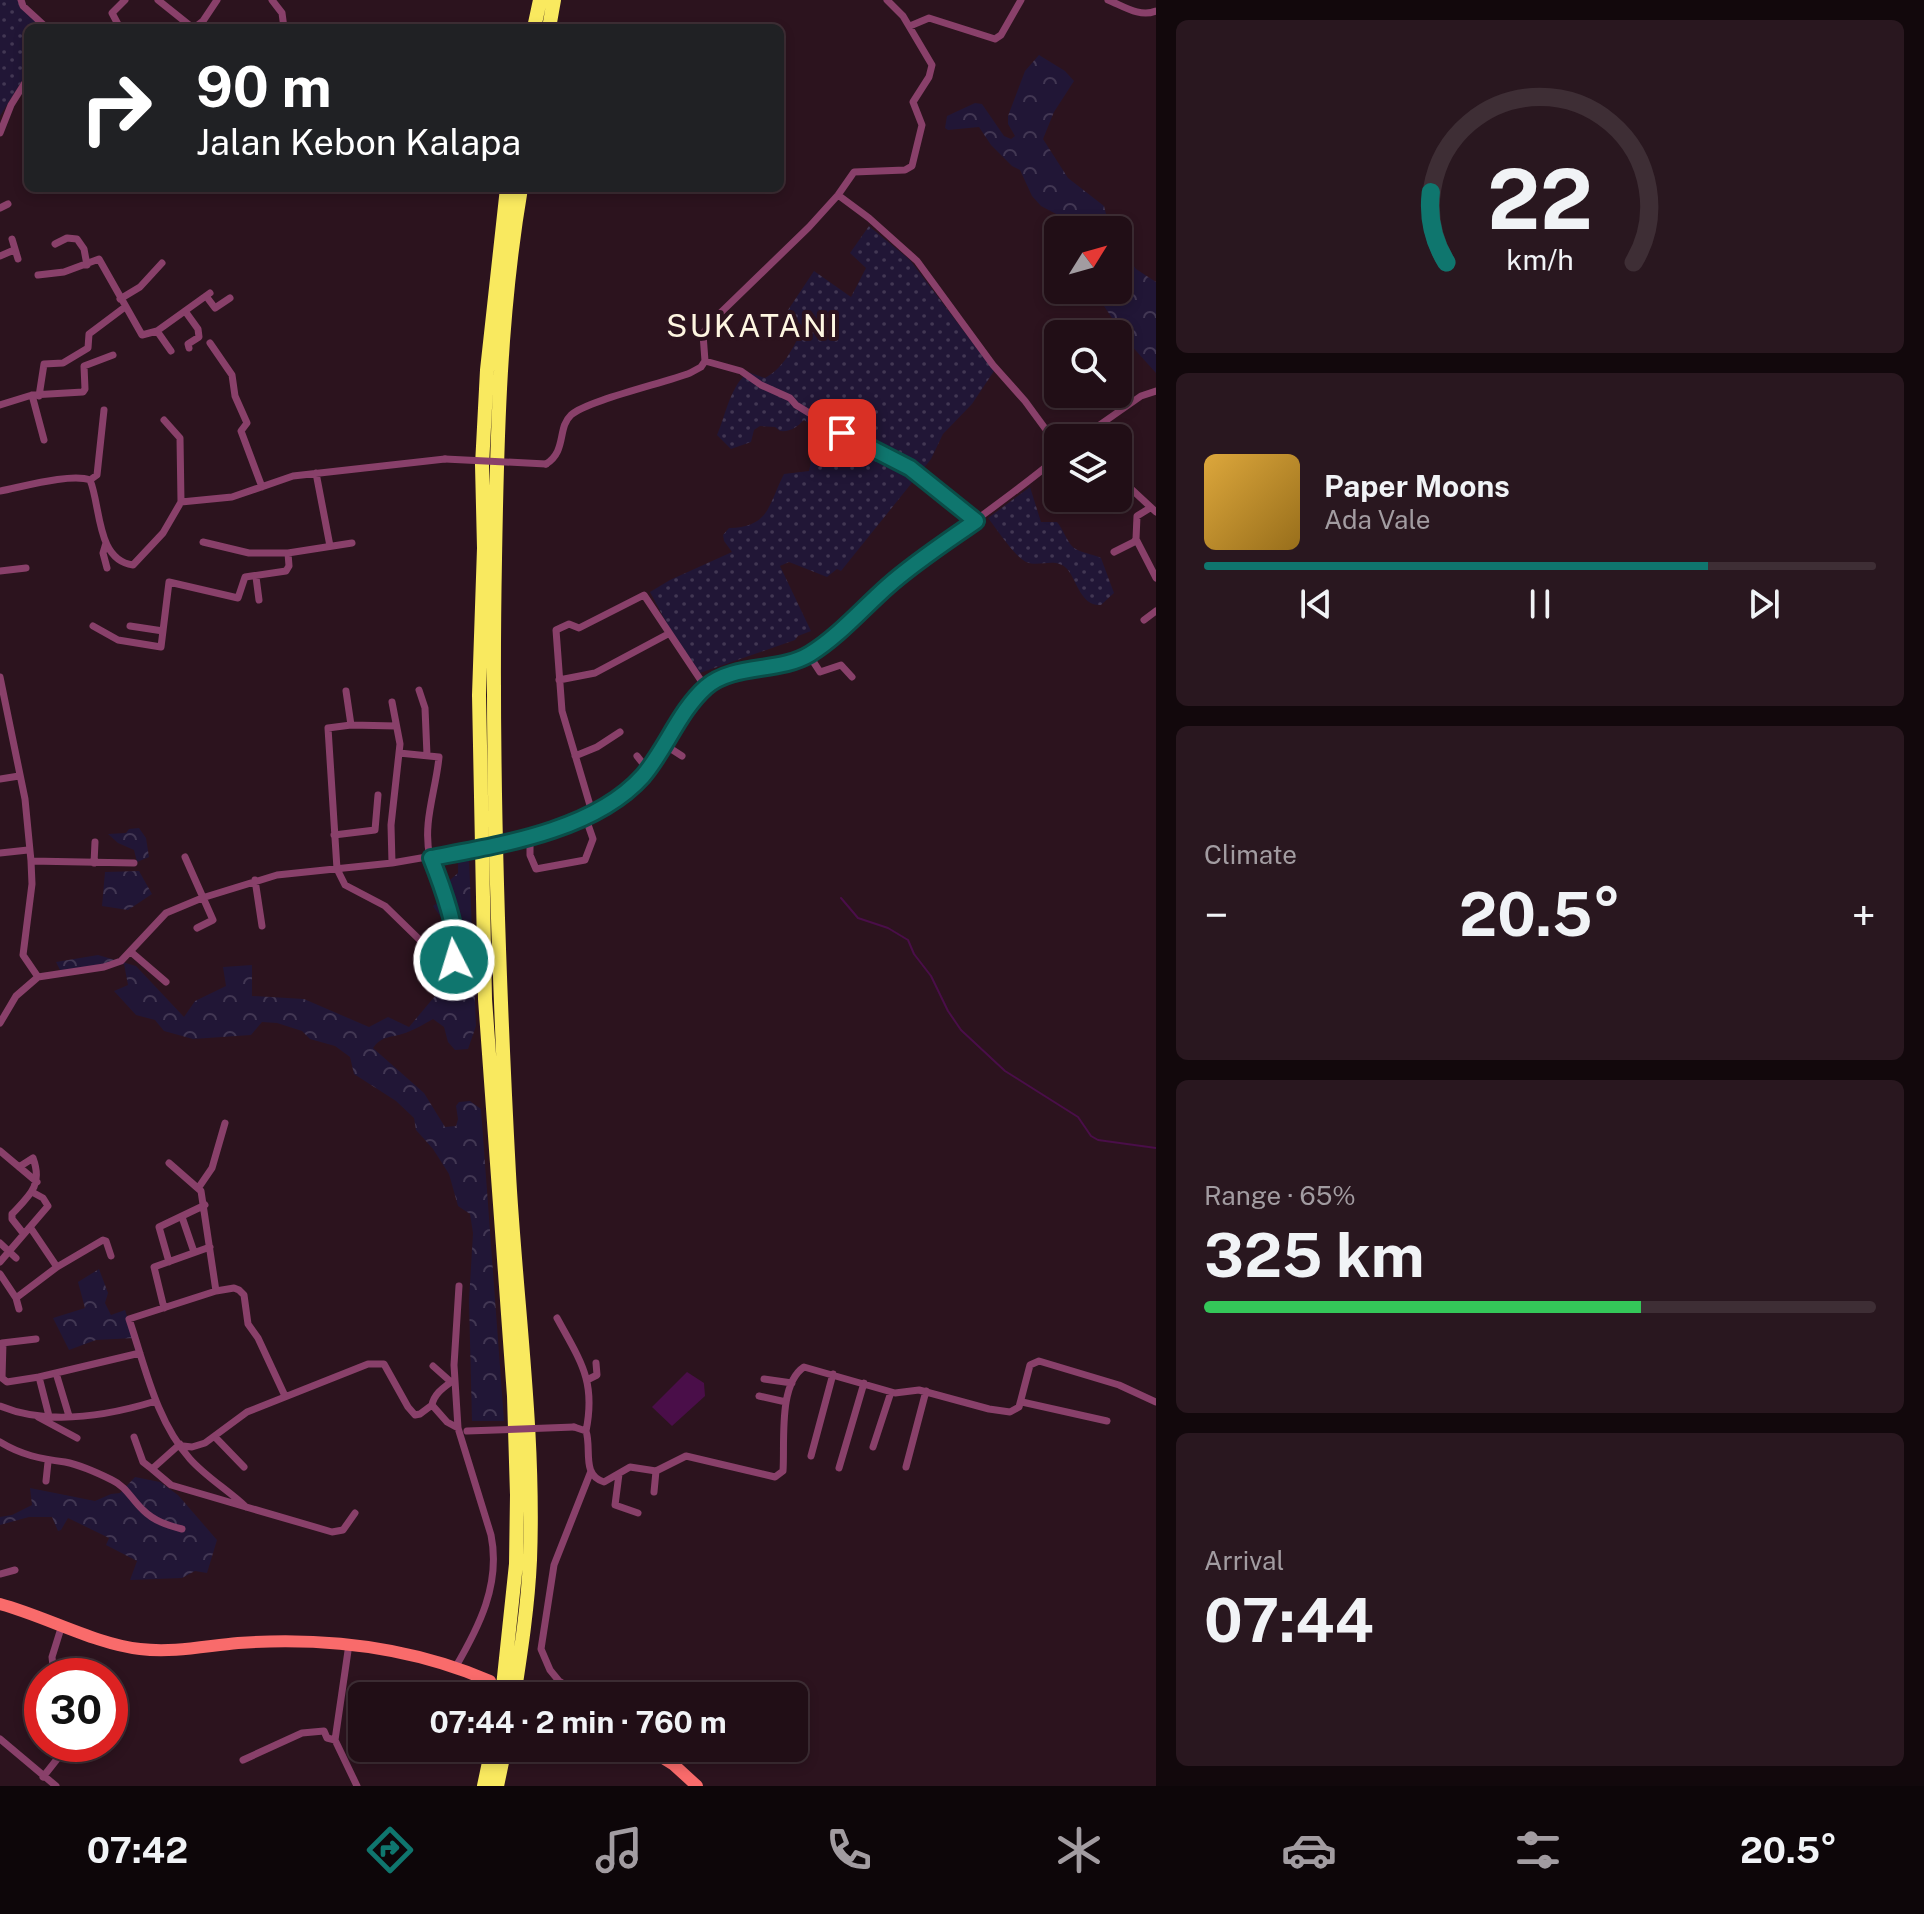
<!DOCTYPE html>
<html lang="en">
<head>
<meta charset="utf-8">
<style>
  :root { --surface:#210e16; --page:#29171f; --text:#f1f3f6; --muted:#a29ca1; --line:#3e2e35; --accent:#0f766e }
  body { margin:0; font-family:"Public Sans",sans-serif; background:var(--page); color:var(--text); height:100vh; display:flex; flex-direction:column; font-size:30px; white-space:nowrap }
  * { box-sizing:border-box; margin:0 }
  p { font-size:26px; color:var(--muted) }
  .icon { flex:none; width:44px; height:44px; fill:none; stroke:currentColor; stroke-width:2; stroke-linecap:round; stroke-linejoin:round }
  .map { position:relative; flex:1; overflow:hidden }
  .drawer { display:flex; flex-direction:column; gap:20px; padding:20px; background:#12080c; width:768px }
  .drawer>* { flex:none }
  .guide { position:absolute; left:24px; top:24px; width:760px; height:168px; border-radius:12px; box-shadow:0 4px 12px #0003,0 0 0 2px var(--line); background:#202124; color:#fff; overflow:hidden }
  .needle { width:52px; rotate:53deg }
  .controls { position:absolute; left:1044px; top:216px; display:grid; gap:16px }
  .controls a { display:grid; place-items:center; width:88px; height:88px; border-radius:12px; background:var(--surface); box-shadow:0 4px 12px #0003,0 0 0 2px var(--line); font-size:40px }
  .speed { position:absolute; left:24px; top:1658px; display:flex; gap:16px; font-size:40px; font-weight:700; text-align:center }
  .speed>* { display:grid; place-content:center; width:104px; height:104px; border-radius:50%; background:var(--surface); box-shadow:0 4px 12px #0003,0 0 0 2px var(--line); line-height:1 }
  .speed .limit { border:12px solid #d22; background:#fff; color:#111 }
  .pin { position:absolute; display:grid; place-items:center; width:68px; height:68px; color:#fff; margin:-34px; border-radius:16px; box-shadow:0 4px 12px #0006 }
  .me { position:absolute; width:88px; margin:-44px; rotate:355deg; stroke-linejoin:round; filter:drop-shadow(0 0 6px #0008) }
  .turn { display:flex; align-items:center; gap:28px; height:168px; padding:0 40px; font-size:36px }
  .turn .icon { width:104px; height:104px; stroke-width:2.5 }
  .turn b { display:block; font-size:56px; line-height:68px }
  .big { font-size:60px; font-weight:700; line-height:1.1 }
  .drawer .card { flex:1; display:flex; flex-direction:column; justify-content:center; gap:12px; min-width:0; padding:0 28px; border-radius:12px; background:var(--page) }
  .drawer .dial { align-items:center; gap:0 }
  .dial svg { height:208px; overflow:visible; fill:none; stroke:var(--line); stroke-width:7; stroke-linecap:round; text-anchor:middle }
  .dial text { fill:var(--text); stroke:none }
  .song { display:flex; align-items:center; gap:24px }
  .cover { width:96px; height:96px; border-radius:12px; background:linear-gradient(135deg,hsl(40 70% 55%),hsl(40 70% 35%)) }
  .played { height:8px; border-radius:4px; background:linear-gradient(90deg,var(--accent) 75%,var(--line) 75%) }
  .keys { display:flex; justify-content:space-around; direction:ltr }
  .heat { display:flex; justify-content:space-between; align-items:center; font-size:44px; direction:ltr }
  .charge { height:12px; border-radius:6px; background:linear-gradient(90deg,#34c759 65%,var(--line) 0) }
  .trip { position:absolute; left:348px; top:1682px; width:460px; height:80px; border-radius:12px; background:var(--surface); box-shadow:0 4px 12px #0003,0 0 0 2px var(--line); font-weight:700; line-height:80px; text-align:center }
  .tab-bar { display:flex; height:128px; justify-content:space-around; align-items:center; background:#0d0609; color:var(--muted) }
  .tab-bar .icon { width:56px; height:56px }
  .tab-bar .on { color:var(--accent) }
  .tab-bar b { font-size:36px; color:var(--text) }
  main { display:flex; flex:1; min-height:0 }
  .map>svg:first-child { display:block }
  .green { fill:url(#green-dots) }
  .forest { fill:url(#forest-crowns) }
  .water { fill:#4a0e49 }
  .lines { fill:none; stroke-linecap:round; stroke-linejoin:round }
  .stream { stroke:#4a0e49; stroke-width:2 }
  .minor { stroke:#89406a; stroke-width:7 }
  .primary { stroke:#f96b6b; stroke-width:12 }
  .motorway { stroke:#f9e95f; stroke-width:14 }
  .minor-bridge { stroke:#89406a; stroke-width:7 }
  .route-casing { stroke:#0a4d48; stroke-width:20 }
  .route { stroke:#0f766e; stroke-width:14 }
  .labels { text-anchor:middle; stroke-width:8; stroke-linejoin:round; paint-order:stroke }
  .quarter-label { font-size:32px; letter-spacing:2px; fill:#fef6e1; stroke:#2c131e }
</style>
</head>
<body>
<main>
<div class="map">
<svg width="1156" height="1786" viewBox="0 0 1156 1786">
  <defs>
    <pattern id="green-dots" width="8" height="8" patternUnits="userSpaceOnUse" patternTransform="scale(2)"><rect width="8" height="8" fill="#211636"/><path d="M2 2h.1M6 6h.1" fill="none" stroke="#423753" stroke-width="1.8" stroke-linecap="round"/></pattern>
    <pattern id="forest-crowns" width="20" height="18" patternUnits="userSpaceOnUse" patternTransform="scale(2)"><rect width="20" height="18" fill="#211636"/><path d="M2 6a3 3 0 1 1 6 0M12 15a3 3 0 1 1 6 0" fill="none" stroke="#423753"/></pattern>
  </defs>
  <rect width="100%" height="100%" fill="#2c131e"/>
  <path class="green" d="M0 0H22L48 28H28V71L0 116Z
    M869 226 910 260 994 371 972 404 943 434 931 459 841 571 837 569 827 577 789 562 780 566 811 631 798 636 795 640 700 673 667 624 650 592 670 580 732 552 724 541 723 535 729 528C770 527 768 505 784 474L809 471 811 462 808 451 819 435 816 429 804 420C797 427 791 432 780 431L775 427 760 426 754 430 751 442 731 449 717 435C726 414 730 387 748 372L765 378C785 367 793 347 804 327L786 313 814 271 851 297 866 268 850 253Z
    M1030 487 1041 522H1057C1063 529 1066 539 1071 545 1076 552 1093 554 1101 558L1114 593 1101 605C1082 607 1077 582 1068 570 1056 556 1040 568 1026 562 1015 557 996 528 988 518Z"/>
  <path class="forest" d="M1039 55 1065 71 1074 81 1054 112 1043 139 1068 178 1104 206 1110 230H1063L1065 225 1060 216 1041 206 1032 196 1020 170 1012 166 991 145 979 127 948 130 945 128 947 116 975 103 982 104 1004 136 1011 139 1015 136 1008 124V116L1025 71Z
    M1118 243 1136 269 1156 282V373L1128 342 1102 303 1084 290H1118Z
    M139 828 146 838 149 857 137 862 134 850 118 843 108 834 126 833 129 829Z
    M458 859H469L476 1026 468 1049 455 1050 448 1042 444 1027 433 1019C424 1024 413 1031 402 1034 389 1038 382 1036 373 1048L424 1093 445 1127 456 1126 458 1119 456 1106 459 1102 470 1101 481 1109 504 1421H472L469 1301 473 1233 470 1214 458 1206 449 1174 433 1149 416 1130 414 1118 396 1101 354 1074 350 1057 335 1046 310 1039 302 1031 277 1023 262 1022 251 1035 193 1039 164 1031 155 1020 136 1015 114 991 128 985 124 964 61 972 56 962 98 955 136 966 184 1017 195 1001 226 986 223 967 252 965V996L304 999 369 1027 388 1017 409 1027 461 965 460 918 443 920 433 906 448 896 444 885 458 873Z
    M139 871 152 894 128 910 102 906 105 872Z
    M99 1269 108 1293 105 1303 111 1315 125 1310 134 1338 96 1340 69 1350 53 1318 85 1308 78 1282Z
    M135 1477 160 1482 178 1495 217 1540 207 1573 195 1571 182 1578 130 1580 137 1561 106 1545 109 1538 68 1518 61 1530 58 1531 52 1517H29L0 1525V1517L12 1515 32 1505 30 1488 95 1501 111 1494 120 1493Z"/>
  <path class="water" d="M687 1372 704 1383 705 1396 672 1426 652 1407Z"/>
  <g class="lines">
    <path class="stream" d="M841 898 858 918 888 928 908 940 914 954 931 976 948 1011 961 1030 1005 1071 1078 1117 1091 1136 1098 1140 1156 1148"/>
    <path class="minor" d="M21 0 23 6 47 28
      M158 0 193 28
      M272 0 282 13 284 28
      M1108 0C1123 6 1140 18 1156 11
      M910 26 929 18 995 39 1001 35 1021 0
      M120 28 112 13 125 0
      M194 28 203 21 217 0
      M0 133 11 105 26 81
      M838 195 869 218 917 261 993 365 1025 401 1058 446
      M0 208 8 204
      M12 239 18 259
      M55 244 67 238 77 239 84 249 87 265
      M0 256 14 250
      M38 275 64 272 99 259 142 335 157 331 210 293
      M206 296 215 308 230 298
      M120 299 140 287 162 263
      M185 311 198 329 199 337 188 344 189 348
      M157 331 171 351
      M210 343 232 375 235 396 247 423 241 431 262 487
      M705 361 703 334 710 323 809 227 838 195 854 172 905 170 912 166 922 125 913 102 929 77 932 65 903 16 887 0
      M32 395 44 440
      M39 396 44 364 63 363 88 348 89 334 125 307
      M0 405 32 395 83 392 85 389 84 366 113 355
      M1081 438 1141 396 1156 391
      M546 464C567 451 557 428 571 415 586 401 664 383 690 373L701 367 705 361 741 371 761 385 790 398 796 405 842 433 910 468 976 521
      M316 473 330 546
      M90 480C101 506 96 560 133 565L163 533 181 502 180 438 164 420
      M90 480 97 475 104 410
      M1118 486H1128L1156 512
      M0 491C22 487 71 473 90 480
      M181 502 232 497 293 476 445 459
      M1136 539 1156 578
      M203 542 249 553H288L352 543
      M106 543 103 553 107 568
      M1114 552 1134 542 1136 539 1137 516 1150 508
      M0 571 26 568
      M256 577 259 600
      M1144 620 1156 611
      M93 626 118 640 161 647 169 582 238 598 245 577 286 571 289 566 288 553
      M130 626 163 631
      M809 655 820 672 841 665 852 677
      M0 677 25 799 31 861 32 884 23 955 38 977
      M559 680 595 673 668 634
      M419 690 425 708 427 755
      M346 691 351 725
      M392 702 400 744 391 825 392 863
      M396 726 351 725 328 728 337 869 345 885 385 906 425 945 454 960C464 940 436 880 430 857 422 824 436 790 439 757L399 753
      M665 745 682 756
      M575 756 597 747 620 732
      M637 756 648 770
      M0 779 19 776
      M592 812 562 711 556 630 569 624 579 628 644 595 706 688
      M334 835 375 830 378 795
      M530 836V855L536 869 585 860 593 839 585 816
      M517 839C569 827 624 806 655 760 672 736 685 704 708 686 737 663 781 673 811 653 842 632 865 604 894 581 948 538 1006 501 1058 457
      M0 853 28 850
      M185 857 213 920 197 928
      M31 861 134 863
      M94 863 95 842
      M255 880 262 926
      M131 952 166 982
      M0 1023 16 996 38 977 104 967 121 961 166 913 202 898 277 875 392 863 467 850
      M0 1151 37 1182
      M169 1163 201 1191 216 1291
      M19 1167 33 1158C43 1185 30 1195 12 1214V1219L23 1233
      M199 1187 212 1168 225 1123
      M182 1217 194 1252
      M30 1227 57 1267
      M0 1243 16 1258
      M0 1262 48 1206 43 1198 32 1192
      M169 1262 159 1227 205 1205
      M0 1274 16 1298 19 1309
      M16 1298 57 1267 103 1240 106 1241 111 1256
      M164 1308 154 1267 210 1247
      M557 1318C581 1362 596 1381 586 1431
      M2 1343 36 1339
      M3 1343 2 1378 7 1382 39 1377 140 1353
      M433 1366 451 1382
      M56 1373 69 1416
      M39 1377 49 1416
      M764 1379 792 1383
      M587 1380 597 1375 596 1363
      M759 1396 786 1402
      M1022 1402 1107 1421
      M432 1405 447 1422 458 1428
      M0 1406C48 1426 107 1416 156 1401
      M38 1417 77 1438
      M574 1427 586 1431C592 1449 581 1475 604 1482L630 1467 656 1471 686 1456 775 1477 783 1471C785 1443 778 1384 804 1367L895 1393 919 1390 989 1409 1010 1412 1019 1407 1030 1365 1039 1361 1119 1385 1156 1402
      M134 1437 143 1462 152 1469
      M215 1437 244 1467
      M0 1442C21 1455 41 1459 65 1462 80 1465 98 1473 112 1480 127 1487 131 1499 143 1510 154 1521 167 1525 182 1529
      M180 1444 152 1469 171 1485 332 1532 343 1530 355 1513
      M183 1446 192 1447 205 1443 247 1412 368 1364H384L408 1407 415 1415 420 1414 432 1405C434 1394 443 1388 451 1382H455
      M873 1447 891 1392
      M811 1456 833 1374
      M906 1467 926 1391
      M839 1468 864 1383
      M619 1474 615 1505 638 1513
      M46 1481 48 1462
      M654 1492 656 1471
      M246 1507C228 1490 206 1477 190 1459 156 1421 145 1366 129 1319L216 1291 234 1288 239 1290 244 1295 248 1324 258 1338 285 1396
      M0 1574 15 1570
      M349 1644 335 1740 357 1786
      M455 1668C479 1627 501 1584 491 1535L458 1428 454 1365 459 1286
      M54 1676 52 1657 62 1625
      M582 1696 559 1681 550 1670 541 1649 554 1565 591 1471
      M0 1739 56 1786
      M243 1760 302 1733 324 1731 327 1738 335 1740
      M43 1777 69 1744"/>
    <path class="primary" d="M0 1604C45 1616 95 1644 140 1649 173 1653 205 1646 238 1643 323 1637 411 1647 490 1681
      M526 1695 529 1696
      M647 1748 674 1765 697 1786"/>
    <path class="motorway" d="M534 28 540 0
      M549 28 554 0
      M502 1696 516 1564 517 1495 514 1396 485 999 479 695 484 548 482 465 487 370 507 188
      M514 1696C521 1651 528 1605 530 1560 535 1431 516 1302 509 1174 498 969 491 764 495 559 497 435 500 311 521 188
      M484 1786 492 1748
      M497 1786 505 1748"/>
    <path class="minor-bridge" d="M445 459 546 464
      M467 850 517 839
      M467 1431 574 1427"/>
  </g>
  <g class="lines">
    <defs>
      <path id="route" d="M454 960C463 941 439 878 431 858 499 845 594 831 643 776 666 749 679 711 706 687 734 663 779 673 810 654 839 636 863 608 888 586 915 562 946 542 976 521L910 468 842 433"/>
    </defs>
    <use href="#route" class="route-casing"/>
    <use href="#route" class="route"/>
  </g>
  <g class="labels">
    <g class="quarter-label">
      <text x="753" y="337">SUKATANI</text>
    </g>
  </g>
</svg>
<div class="controls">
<a><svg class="needle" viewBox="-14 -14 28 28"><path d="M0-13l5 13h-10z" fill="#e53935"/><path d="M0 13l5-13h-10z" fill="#a29ca1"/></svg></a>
<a><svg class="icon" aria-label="search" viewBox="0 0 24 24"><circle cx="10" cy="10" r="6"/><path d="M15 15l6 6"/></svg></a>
<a><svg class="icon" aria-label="layers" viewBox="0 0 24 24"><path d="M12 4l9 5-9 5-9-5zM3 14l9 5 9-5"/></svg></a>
</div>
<div class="speed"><div class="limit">30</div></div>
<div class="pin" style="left:842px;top:433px;background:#d93025"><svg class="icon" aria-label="arrive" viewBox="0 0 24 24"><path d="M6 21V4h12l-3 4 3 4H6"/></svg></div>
<svg class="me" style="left:454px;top:960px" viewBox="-20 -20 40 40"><circle r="17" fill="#0f766e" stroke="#fff" stroke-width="3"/><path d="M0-11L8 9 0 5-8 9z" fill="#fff"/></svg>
<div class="trip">07:44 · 2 min · 760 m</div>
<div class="guide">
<div class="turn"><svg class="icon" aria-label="right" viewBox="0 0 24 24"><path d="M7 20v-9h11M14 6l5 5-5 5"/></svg><div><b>90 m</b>Jalan Kebon Kalapa</div></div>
</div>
</div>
<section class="drawer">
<div class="card dial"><svg viewBox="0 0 100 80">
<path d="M14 69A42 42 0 1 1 86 69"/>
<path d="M14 69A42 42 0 0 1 8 42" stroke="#0f766e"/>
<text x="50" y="56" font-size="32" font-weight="700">22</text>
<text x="50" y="72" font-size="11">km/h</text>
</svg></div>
<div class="card">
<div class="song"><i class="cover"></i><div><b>Paper Moons</b><p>Ada Vale</p></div></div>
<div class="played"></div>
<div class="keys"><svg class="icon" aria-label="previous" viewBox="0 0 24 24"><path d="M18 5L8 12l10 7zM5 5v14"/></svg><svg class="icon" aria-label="pause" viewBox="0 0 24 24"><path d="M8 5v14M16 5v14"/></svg><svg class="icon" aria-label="next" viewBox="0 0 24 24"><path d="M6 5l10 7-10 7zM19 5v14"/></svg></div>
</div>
<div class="card"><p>Climate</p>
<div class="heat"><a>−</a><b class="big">20.5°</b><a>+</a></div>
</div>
<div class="card"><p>Range · 65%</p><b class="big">325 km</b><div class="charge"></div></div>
<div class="card"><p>Arrival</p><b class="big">07:44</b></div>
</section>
</main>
<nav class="tab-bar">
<b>07:42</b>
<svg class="icon on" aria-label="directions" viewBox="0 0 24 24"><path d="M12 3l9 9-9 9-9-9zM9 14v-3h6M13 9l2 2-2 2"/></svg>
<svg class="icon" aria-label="music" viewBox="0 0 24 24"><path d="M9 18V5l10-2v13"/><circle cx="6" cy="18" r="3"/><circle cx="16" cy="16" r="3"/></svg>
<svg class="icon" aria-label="phone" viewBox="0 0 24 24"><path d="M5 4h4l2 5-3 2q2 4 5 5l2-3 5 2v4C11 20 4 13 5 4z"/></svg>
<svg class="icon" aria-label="climate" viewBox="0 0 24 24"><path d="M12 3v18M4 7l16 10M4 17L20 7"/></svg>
<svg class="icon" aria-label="car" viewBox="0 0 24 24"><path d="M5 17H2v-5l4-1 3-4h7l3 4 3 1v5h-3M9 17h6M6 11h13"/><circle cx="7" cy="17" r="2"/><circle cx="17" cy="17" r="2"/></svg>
<svg class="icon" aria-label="filters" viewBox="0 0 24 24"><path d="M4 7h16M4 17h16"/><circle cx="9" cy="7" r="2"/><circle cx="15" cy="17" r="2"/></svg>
<b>20.5°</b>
</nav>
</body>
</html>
